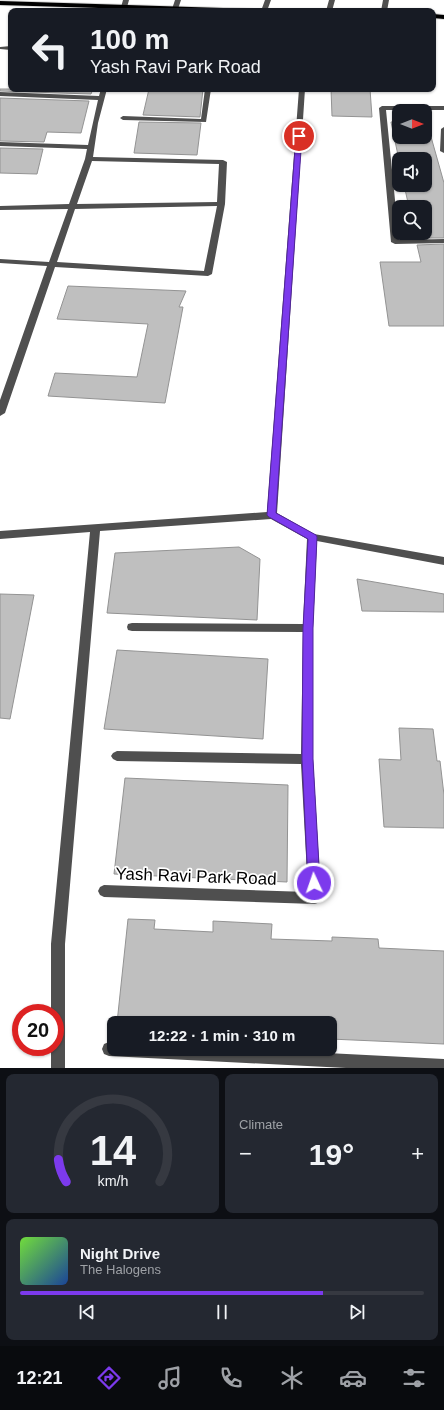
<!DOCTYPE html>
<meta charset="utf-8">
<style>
body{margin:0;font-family:Helvetica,sans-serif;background:#242831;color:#f1f3f6;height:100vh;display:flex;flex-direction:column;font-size:15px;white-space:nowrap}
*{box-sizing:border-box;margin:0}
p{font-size:13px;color:#9ea1a6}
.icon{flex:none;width:22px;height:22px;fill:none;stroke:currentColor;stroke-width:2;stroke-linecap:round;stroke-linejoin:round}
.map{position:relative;height:1068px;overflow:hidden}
.details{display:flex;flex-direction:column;gap:6px;padding:6px;background:#0d0f14;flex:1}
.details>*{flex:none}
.guide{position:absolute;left:8px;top:8px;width:428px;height:84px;border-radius:8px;box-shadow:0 1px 3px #0004;background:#171b24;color:#f1f3f6;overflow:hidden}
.needle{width:26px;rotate:90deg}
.buttons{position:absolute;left:392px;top:104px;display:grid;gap:8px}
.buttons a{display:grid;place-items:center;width:40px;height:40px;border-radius:8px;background:#171b24;box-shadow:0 1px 3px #0004;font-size:20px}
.speed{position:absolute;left:12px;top:1004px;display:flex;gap:8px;font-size:20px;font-weight:700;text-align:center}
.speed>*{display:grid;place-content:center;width:52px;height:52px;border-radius:50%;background:#171b24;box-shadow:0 1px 3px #0004;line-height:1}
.speed .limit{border:6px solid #d22;background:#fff;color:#111}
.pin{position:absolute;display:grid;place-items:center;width:34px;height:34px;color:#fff;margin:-17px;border:2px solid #fff;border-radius:50%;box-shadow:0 1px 4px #0007}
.me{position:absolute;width:44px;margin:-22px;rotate:357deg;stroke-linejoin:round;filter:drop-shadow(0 0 3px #0008)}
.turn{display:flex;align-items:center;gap:14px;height:84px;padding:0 16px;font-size:18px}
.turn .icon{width:52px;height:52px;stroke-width:2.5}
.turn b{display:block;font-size:28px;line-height:34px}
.big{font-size:30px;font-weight:800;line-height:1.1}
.details .widget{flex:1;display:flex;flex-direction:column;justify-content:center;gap:6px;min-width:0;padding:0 14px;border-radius:8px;background:#242831}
.details .dial{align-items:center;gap:0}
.dial svg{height:104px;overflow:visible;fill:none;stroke:#363941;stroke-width:7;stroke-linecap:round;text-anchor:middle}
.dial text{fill:#f1f3f6;stroke:none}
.song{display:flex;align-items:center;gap:12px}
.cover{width:48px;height:48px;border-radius:6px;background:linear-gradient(135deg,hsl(100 70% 55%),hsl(220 70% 35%))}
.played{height:4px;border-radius:2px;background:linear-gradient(90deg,#7c3aed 75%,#363941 75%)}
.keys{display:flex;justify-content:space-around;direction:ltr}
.heat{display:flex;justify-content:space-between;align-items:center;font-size:22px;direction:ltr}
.details .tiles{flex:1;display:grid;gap:6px;grid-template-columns:1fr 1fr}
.widget:last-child{grid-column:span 2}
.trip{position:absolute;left:107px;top:1016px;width:230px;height:40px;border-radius:8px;background:#171b24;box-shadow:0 1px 3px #0004;font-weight:800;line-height:40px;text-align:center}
.dock{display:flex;height:64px;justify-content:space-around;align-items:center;background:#090b0e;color:#9ea1a6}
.dock .icon{width:28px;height:28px}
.dock .current{color:#7c3aed}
.dock b{font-size:18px;color:#f1f3f6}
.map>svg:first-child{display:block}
.building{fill:#bfbfbf;stroke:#939393}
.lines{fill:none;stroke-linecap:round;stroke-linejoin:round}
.major-casing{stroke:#dbdbdb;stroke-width:2}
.minor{fill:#4f4f4f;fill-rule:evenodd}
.major{fill:#000;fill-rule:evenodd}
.route{fill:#7c3aed;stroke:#51269a}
.labels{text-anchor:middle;stroke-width:3.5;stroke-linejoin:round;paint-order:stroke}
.near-street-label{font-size:17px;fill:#000;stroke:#fff}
</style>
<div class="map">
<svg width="444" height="1068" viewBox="0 0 444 1068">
<rect width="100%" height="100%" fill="#fff"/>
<path class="building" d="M0 89H93L91 94 0 91Z
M149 89H203L200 117 143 115Z
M331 89H370L372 117 332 116Z
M0 98 89 101 81 133 47 132 44 142 0 141Z
M425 119H426L444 183V238H416L415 233H425V207H409L404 185H425V159H399V160L391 122 399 121V137H425Z
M139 122 201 123 197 155 134 153Z
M0 148 43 149 37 174 0 173Z
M444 244V326H389L380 262H421L417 245Z
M68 286 186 291 179 307H183L165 403 48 396 55 373 137 377 148 324 57 319Z
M239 547 260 559 257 620 107 613 115 553Z
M357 579 444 594V612L362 611Z
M0 594 34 595 10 719 0 718Z
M117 650 268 659 263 739 104 729Z
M399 728 433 729 437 761H440L444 795V828L384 827 379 759 401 760Z
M125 778 288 785 287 882 114 874Z
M128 919 155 920 154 929 213 932V921L272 924 271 939 332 941V937L378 939 379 948 444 951V1044L330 1039V1023H117Z"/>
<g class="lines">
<defs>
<path id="major" d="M0 1 255 9 258 11H197L0 5Z
M433 14 444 15V19L433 18Z"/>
</defs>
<use href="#major" class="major-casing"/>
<path class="minor" d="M123 0H129L126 11H120Z
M175 0H181L178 9 175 11 172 9Z
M265 0H271L267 11H261Z
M329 0H335L332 11H326Z
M383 0H389L387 11H381Z
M11 46V50L0 49V47Z
M101 89H107L98 123 93 157 223 160 227 162 225 204 212 274 208 276 55 267 5 413 0 416V400L47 266 0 263V259L49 262 68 209 0 210V206L69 204 85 159 87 149 0 146V142L88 145 98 100 0 96V92L99 96ZM92 161 219 164 217 202 77 204ZM217 206 204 271 57 262 75 209Z
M205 89H211L206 122 123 120 120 118 123 116 201 119Z
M299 89H305L277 513 314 534 444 557V565L317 541 313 628V759L321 898 320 902 315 904 104 897 100 895 98 891 100 887 104 885 308 892 301 764 117 761 113 759 111 756 113 753 117 751 301 754 303 632 132 631 128 630 127 627 128 624 132 623 303 624 307 539 271 519 100 531 65 944V1068H51V1047H55V1013H51V944L90 532 0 539V531L267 512Z
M382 106H444V110H386L399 240 444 239V243L395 244 391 242 379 108Z
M444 127V153L440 151 441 129Z
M109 1042H114V1049H247L444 1059V1068H346L109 1056 104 1054 102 1049 104 1044Z"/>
<use href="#major" class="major"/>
</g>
<path class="route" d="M299 134 302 136 276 513 316 535 317 537 313 628V759L320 883 318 887 314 888 310 887 308 883 302 759 303 628 308 539 269 517 267 515 296 136Z"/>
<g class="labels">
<g class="near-street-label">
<text transform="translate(196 876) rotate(2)" y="6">Yash Ravi Park Road</text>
</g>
</g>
</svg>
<div class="buttons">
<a><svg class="needle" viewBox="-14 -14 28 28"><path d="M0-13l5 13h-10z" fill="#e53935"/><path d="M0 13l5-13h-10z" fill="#9ea1a6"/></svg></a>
<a><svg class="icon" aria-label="sound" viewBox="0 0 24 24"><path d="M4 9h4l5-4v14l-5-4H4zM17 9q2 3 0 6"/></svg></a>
<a><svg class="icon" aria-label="search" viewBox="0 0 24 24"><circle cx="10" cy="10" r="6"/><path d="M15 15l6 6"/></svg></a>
</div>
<div class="speed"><div class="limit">20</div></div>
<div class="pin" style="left:299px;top:136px;background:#d93025"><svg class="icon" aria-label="arrive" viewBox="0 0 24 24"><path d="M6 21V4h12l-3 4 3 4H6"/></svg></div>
<svg class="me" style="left:314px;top:883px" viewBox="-20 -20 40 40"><circle r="17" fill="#7c3aed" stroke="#fff" stroke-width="3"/><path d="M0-11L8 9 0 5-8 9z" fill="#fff"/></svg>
<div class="trip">12:22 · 1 min · 310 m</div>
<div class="guide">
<div class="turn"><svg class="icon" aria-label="left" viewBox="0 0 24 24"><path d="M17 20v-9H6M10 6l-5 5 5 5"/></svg><div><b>100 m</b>Yash Ravi Park Road</div></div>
</div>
</div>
<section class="details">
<div class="tiles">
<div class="widget dial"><svg viewBox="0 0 100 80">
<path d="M14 69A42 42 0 1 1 86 69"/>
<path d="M14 69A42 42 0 0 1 8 52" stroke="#7c3aed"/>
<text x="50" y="56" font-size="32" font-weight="700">14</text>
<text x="50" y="72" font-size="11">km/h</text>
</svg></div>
<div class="widget"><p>Climate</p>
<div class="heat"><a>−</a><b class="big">19°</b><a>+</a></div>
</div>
<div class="widget">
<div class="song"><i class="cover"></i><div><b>Night Drive</b><p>The Halogens</p></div></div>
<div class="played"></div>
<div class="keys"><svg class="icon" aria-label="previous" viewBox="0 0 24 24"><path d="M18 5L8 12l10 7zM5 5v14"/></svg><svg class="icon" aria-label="pause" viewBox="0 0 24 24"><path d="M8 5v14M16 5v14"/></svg><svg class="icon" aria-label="next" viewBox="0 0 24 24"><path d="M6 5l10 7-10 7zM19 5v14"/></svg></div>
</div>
</div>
</section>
<nav class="dock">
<b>12:21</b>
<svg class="icon current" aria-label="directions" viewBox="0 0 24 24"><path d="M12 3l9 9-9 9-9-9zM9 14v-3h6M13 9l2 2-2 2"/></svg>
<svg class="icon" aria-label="music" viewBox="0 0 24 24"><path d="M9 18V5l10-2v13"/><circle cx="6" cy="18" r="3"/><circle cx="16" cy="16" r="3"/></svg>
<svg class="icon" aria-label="phone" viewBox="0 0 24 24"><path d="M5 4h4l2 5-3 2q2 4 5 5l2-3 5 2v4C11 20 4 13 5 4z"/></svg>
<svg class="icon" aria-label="climate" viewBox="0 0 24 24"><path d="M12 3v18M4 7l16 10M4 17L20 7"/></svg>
<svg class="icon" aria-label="car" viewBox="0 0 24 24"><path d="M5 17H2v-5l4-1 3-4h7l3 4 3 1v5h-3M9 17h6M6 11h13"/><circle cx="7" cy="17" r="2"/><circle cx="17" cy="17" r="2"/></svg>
<svg class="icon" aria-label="filters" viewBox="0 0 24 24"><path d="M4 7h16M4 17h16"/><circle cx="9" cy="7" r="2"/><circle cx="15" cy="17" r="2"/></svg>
</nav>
